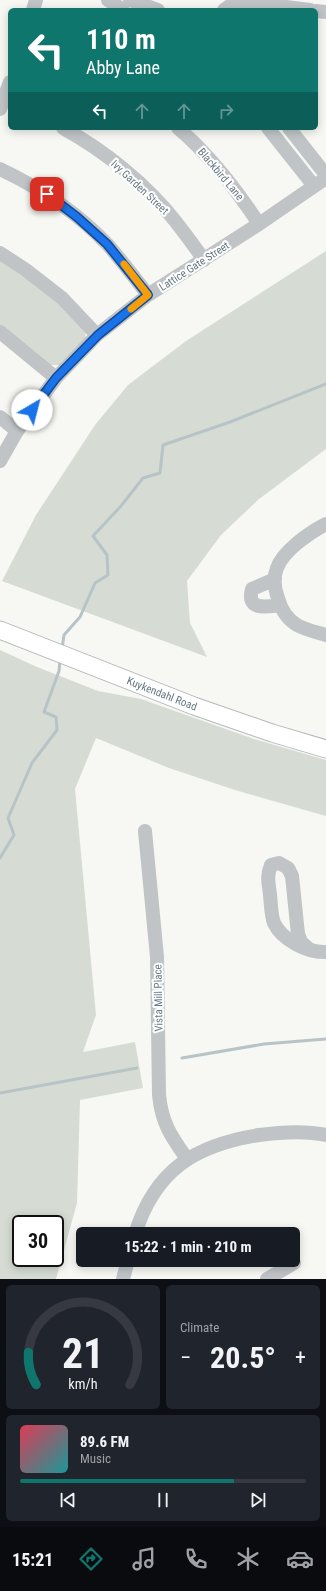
<!DOCTYPE html>
<meta charset="utf-8">
<style>
body{margin:0;font-family:"Roboto Condensed",sans-serif;background:#20242c;color:#f1f3f6;height:100vh;display:flex;flex-direction:column;font-size:15px;white-space:nowrap}
*{box-sizing:border-box;margin:0}
p{font-size:13px;color:#9ea1a6}
.icon{flex:none;width:22px;height:22px;fill:none;stroke:currentColor;stroke-width:2;stroke-linecap:round;stroke-linejoin:round}
.map{position:relative;height:1279px;overflow:hidden}
.details{display:flex;flex-direction:column;gap:6px;padding:6px;background:#0d0f14;flex:1}
.details>*{flex:none}
.top-card{position:absolute;left:8px;top:8px;width:310px;height:122px;border-radius:6px;box-shadow:0 2px 10px #0003;background:#0f766e;color:#fff;overflow:hidden}
.speed{position:absolute;left:12px;top:1215px;display:flex;gap:8px;font-size:20px;font-weight:700;text-align:center}
.speed>*{display:grid;place-content:center;width:52px;height:52px;border-radius:50%;background:#171b24;box-shadow:0 2px 10px #0003;line-height:1}
.speed .limit{border:2px solid #111;border-radius:6px;background:#fff;color:#111}
.pin{position:absolute;display:grid;place-items:center;width:34px;height:34px;color:#fff;margin:-17px;border-radius:8px;box-shadow:0 2px 6px #0006}
.me{position:absolute;width:44px;margin:-22px;rotate:37deg;stroke-linejoin:round;filter:drop-shadow(0 0 3px #0008)}
.turn{display:flex;align-items:center;gap:14px;height:84px;padding:0 12px;font-size:18px}
.turn .icon{width:52px;height:52px;stroke-width:2.5}
.turn b{display:block;font-size:28px;line-height:34px}
.lanes{display:flex;align-items:center;height:38px;padding:0 12px;background:#0003;justify-content:center;gap:20px;direction:ltr}
.lanes .off{opacity:.35}
.big{font-size:30px;font-weight:700;line-height:1.1}
.details .card{flex:1;display:flex;flex-direction:column;justify-content:center;gap:6px;min-width:0;padding:0 14px;border-radius:6px;background:#20242c}
.details .dial{align-items:center;gap:0}
.dial svg{height:104px;overflow:visible;fill:none;stroke:#363941;stroke-width:7;stroke-linecap:round;text-anchor:middle}
.dial text{fill:#f1f3f6;stroke:none}
.song{display:flex;align-items:center;gap:12px}
.cover{width:48px;height:48px;border-radius:6px;background:linear-gradient(135deg,hsl(350 70% 55%),hsl(180 70% 35%))}
.played{height:4px;border-radius:2px;background:linear-gradient(90deg,#0f766e 75%,#363941 75%)}
.keys{display:flex;justify-content:space-around;direction:ltr}
.heat{display:flex;justify-content:space-between;align-items:center;font-size:22px;direction:ltr}
.details .tiles{flex:1;display:grid;gap:6px;grid-template-columns:1fr 1fr}
.card:last-child{grid-column:span 2}
.trip{position:absolute;left:76px;top:1227px;width:224px;height:40px;border-radius:6px;background:#171b24;box-shadow:0 2px 10px #0003;font-weight:700;line-height:40px;text-align:center}
.menu{display:flex;height:64px;justify-content:space-around;align-items:center;background:#090b0e;color:#9ea1a6}
.menu .icon{width:28px;height:28px}
.menu .current{color:#0f766e}
.menu b{font-size:18px;color:#f1f3f6}
.map>svg:first-child{display:block}
.green{fill:#d6dcd3;fill-rule:evenodd}
.lines{fill:none;stroke-linecap:round;stroke-linejoin:round}
.stream{stroke:#b7c3c7;stroke-width:3}
.major-casing{stroke:#b3b8bb;stroke-width:19}
.minor{stroke:#c0c4c7;stroke-width:14}
.major{stroke:#fff;stroke-width:17}
.route-casing{stroke:#114b97;stroke-width:10}
.route{stroke:#1a73e8;stroke-width:7}
.slow{stroke:#f59e0b;stroke-width:7}
.labels{text-anchor:middle;stroke-width:4;stroke-linejoin:round;paint-order:stroke}
.street-label{font-size:11px;fill:#667884;stroke:#fff}
</style>
<div class="map">
<svg width="326" height="1279" viewBox="0 0 326 1279">
<rect width="100%" height="100%" fill="#f7f7f3"/>
<path class="green" d="M326 251V449L259 499 221 535 187 581 190 623 207 657 2 581 36 515 95 425 128 385 186 341Z
M0 257 35 281 86 330 85 338 60 365H49L0 325Z
M0 650 37 667 98 691 141 699 254 739 326 760V816L235 790 169 768 96 738 75 789 96 1015 83 1052 135 1042 143 1088 80 1100 77 1203 56 1279H0ZM21 1224H55V1258H21Z"/>
<g class="lines">
<path class="stream" d="M62 649 64 635 80 617 95 583 108 575 107 555 93 536 121 506 143 478 160 473 163 445 230 422 326 384
M0 858 14 835 8 818 32 763 57 730 56 717 44 712 59 671 60 660
M182 1058 264 1044 326 1039
M0 1093 137 1068"/>
<defs>
<g id="major">
<path id="s1" d="M0 630 194 706 272 733 326 749"/>
</g>
</defs>
<use href="#major" class="major-casing"/>
<path class="minor" d="M108 0 123 10
M130 0 158 10
M33 10 36 0
M224 10 231 5 255 3 310 10
M316 11 326 12
M0 109 10 82
M63 128C105 151 146 184 176 222 186 235 195 247 204 260
M178 128C211 156 236 189 259 224
M268 128 314 186
M289 128 326 175
M0 169C40 188 78 213 108 245 122 261 135 278 148 295
M0 253 26 270 62 298 97 335
M0 332 56 378
M0 417 17 431
M0 461 17 431 56 378 97 335 148 295 259 224 326 178
M326 524C310 532 283 551 277 568 273 578 275 590 278 598 281 609 287 619 297 625 306 630 316 632 326 635
M275 579 252 589C246 611 266 607 280 605
M145 831 157 957 159 1095C162 1124 171 1136 187 1159
M309 949 301 942 298 934 292 876 288 868 279 863 271 865C266 877 269 884 270 895 271 904 271 915 274 923 282 940 308 953 326 952
M135 1234C155 1170 195 1145 259 1135 281 1132 304 1130 326 1135
M123 1279 128 1260
M267 1279 294 1263"/>
<use href="#major" class="major"/>
</g>
<g class="lines">
<defs>
<path id="route" d="M32 410 56 378 98 335 148 295 107 244 77 217 47 194"/>
</defs>
<use href="#route" class="route-casing"/>
<use href="#route" class="route"/>
<path class="slow" d="M124 264 148 295 131 309"/>
</g>
<g class="labels">
<g class="street-label">
<text transform="translate(221 174) rotate(50)" y="4">Blackbird Lane</text>
<text transform="translate(140 187) rotate(43)" y="4">Ivy Garden Street</text>
<text transform="translate(194 266) rotate(-33)" y="4">Lattice Gate Street</text>
<text dy="4" stroke="none"><textPath href="#s1" startOffset="174">Kuykendahl Road</textPath></text>
<text transform="translate(158 998) rotate(-91)" y="4">Vista Mill Place</text>
</g>
</g>
</svg>
<div class="speed"><div class="limit">30</div></div>
<div class="pin" style="left:47px;top:194px;background:#d93025"><svg class="icon" aria-label="arrive" viewBox="0 0 24 24"><path d="M6 21V4h12l-3 4 3 4H6"/></svg></div>
<svg class="me" style="left:32px;top:410px" viewBox="-20 -20 40 40"><circle r="19" fill="#fff"/><path d="M0-13L10 11 0 6-10 11z" fill="#1a73e8"/></svg>
<div class="trip">15:22 · 1 min · 210 m</div>
<div class="top-card">
<div class="turn"><svg class="icon" aria-label="left" viewBox="0 0 24 24"><path d="M17 20v-9H6M10 6l-5 5 5 5"/></svg><div><b>110 m</b>Abby Lane</div></div>
<div class="lanes"><svg class="icon" aria-label="left" viewBox="0 0 24 24"><path d="M17 20v-9H6M10 6l-5 5 5 5"/></svg><svg class="icon off" aria-label="ahead" viewBox="0 0 24 24"><path d="M12 20V5M6 11l6-6 6 6"/></svg><svg class="icon off" aria-label="ahead" viewBox="0 0 24 24"><path d="M12 20V5M6 11l6-6 6 6"/></svg><svg class="icon off" aria-label="right" viewBox="0 0 24 24"><path d="M7 20v-9h11M14 6l5 5-5 5"/></svg></div>
</div>
</div>
<section class="details">
<div class="tiles">
<div class="card dial"><svg viewBox="0 0 100 80">
<path d="M14 69A42 42 0 1 1 86 69"/>
<path d="M14 69A42 42 0 0 1 8 44" stroke="#0f766e"/>
<text x="50" y="56" font-size="32" font-weight="700">21</text>
<text x="50" y="72" font-size="11">km/h</text>
</svg></div>
<div class="card"><p>Climate</p>
<div class="heat"><a>−</a><b class="big">20.5°</b><a>+</a></div>
</div>
<div class="card">
<div class="song"><i class="cover"></i><div><b>89.6 FM</b><p>Music</p></div></div>
<div class="played"></div>
<div class="keys"><svg class="icon" aria-label="previous" viewBox="0 0 24 24"><path d="M18 5L8 12l10 7zM5 5v14"/></svg><svg class="icon" aria-label="pause" viewBox="0 0 24 24"><path d="M8 5v14M16 5v14"/></svg><svg class="icon" aria-label="next" viewBox="0 0 24 24"><path d="M6 5l10 7-10 7zM19 5v14"/></svg></div>
</div>
</div>
</section>
<nav class="menu">
<b>15:21</b>
<svg class="icon current" aria-label="directions" viewBox="0 0 24 24"><path d="M12 3l9 9-9 9-9-9zM9 14v-3h6M13 9l2 2-2 2"/></svg>
<svg class="icon" aria-label="music" viewBox="0 0 24 24"><path d="M9 18V5l10-2v13"/><circle cx="6" cy="18" r="3"/><circle cx="16" cy="16" r="3"/></svg>
<svg class="icon" aria-label="phone" viewBox="0 0 24 24"><path d="M5 4h4l2 5-3 2q2 4 5 5l2-3 5 2v4C11 20 4 13 5 4z"/></svg>
<svg class="icon" aria-label="climate" viewBox="0 0 24 24"><path d="M12 3v18M4 7l16 10M4 17L20 7"/></svg>
<svg class="icon" aria-label="car" viewBox="0 0 24 24"><path d="M5 17H2v-5l4-1 3-4h7l3 4 3 1v5h-3M9 17h6M6 11h13"/><circle cx="7" cy="17" r="2"/><circle cx="17" cy="17" r="2"/></svg>
</nav>
